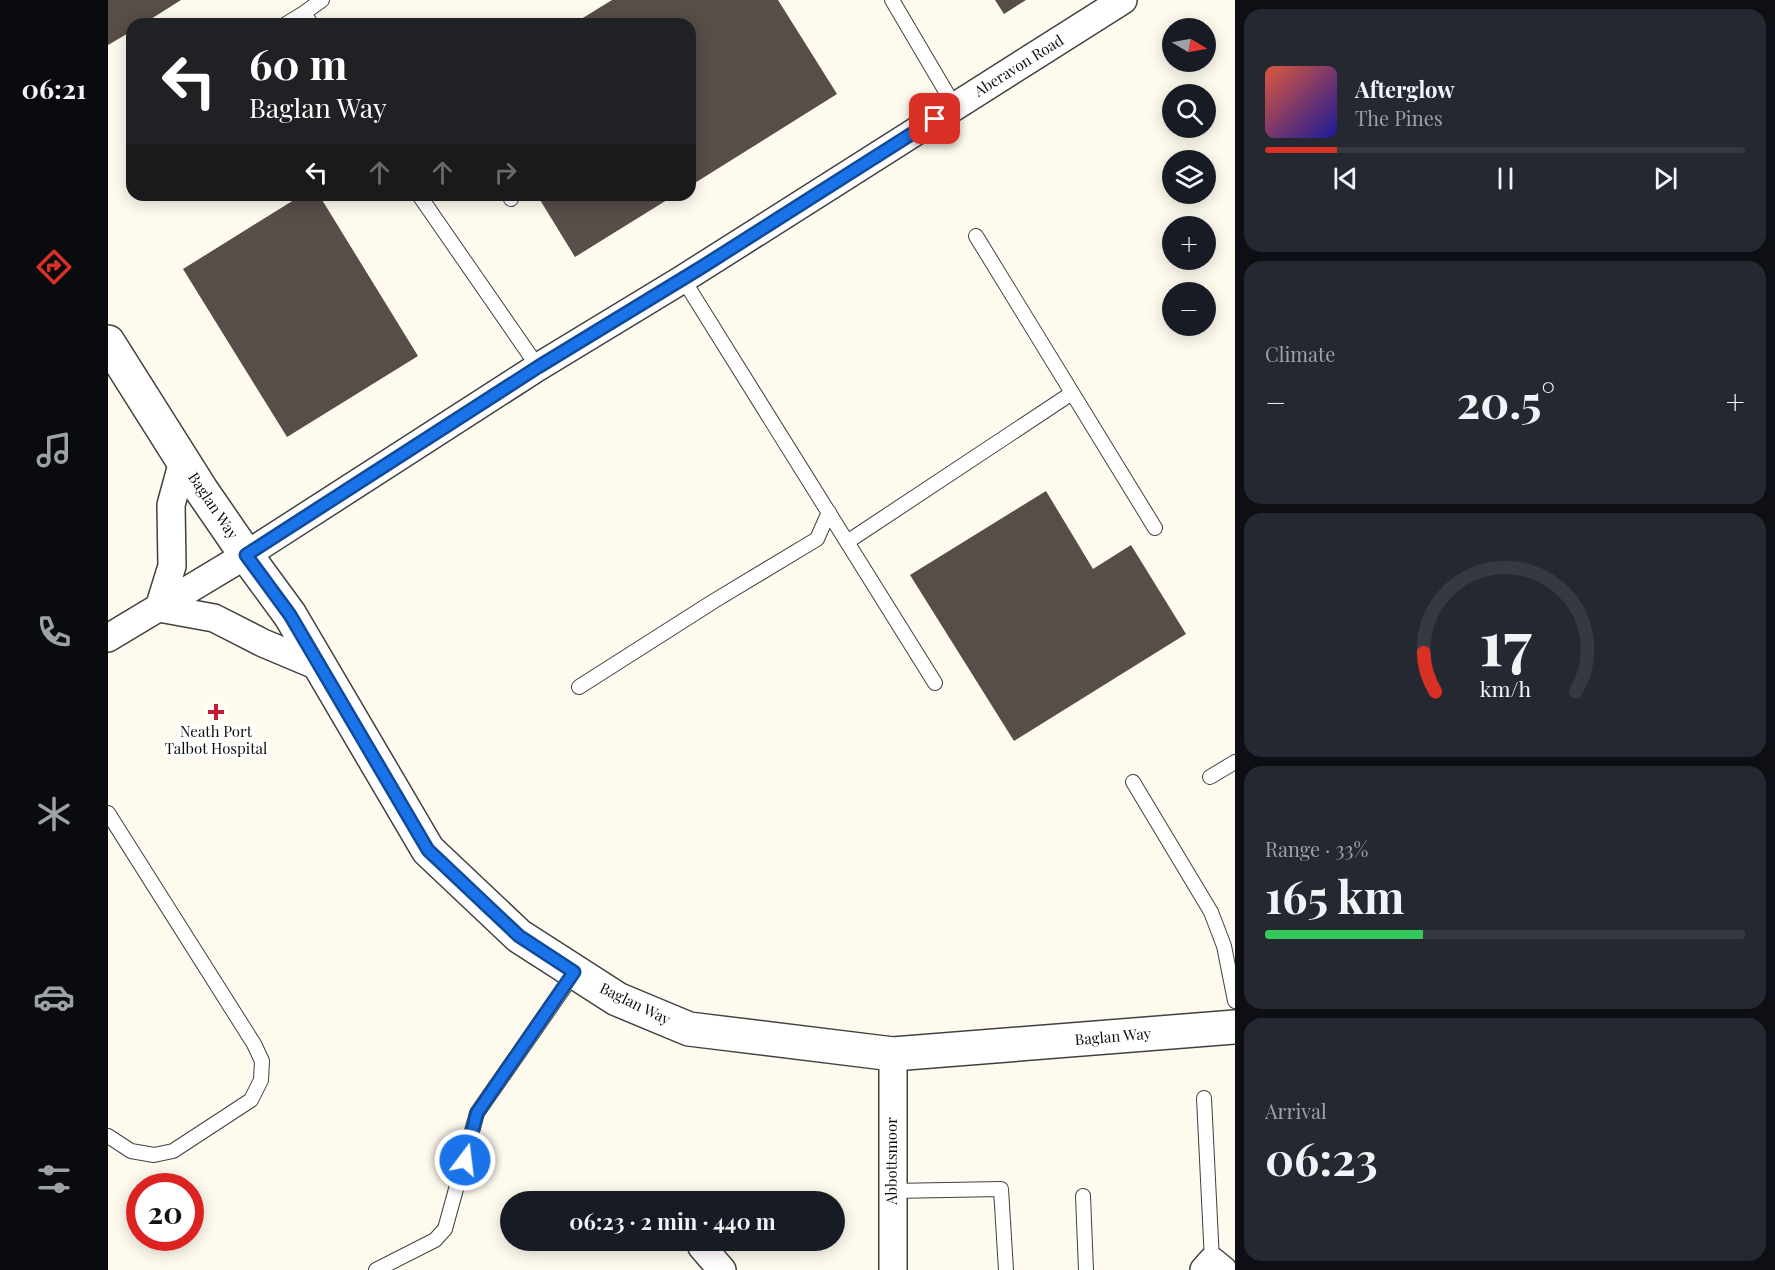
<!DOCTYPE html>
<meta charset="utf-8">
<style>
body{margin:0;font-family:"Playfair Display",serif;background:#242831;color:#f1f3f6;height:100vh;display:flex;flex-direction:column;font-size:22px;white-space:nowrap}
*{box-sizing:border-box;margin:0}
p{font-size:20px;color:#9ea1a6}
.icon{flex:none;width:33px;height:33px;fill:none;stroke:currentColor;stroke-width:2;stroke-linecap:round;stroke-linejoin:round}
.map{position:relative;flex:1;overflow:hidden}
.details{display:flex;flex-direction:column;gap:9px;padding:9px;background:#0d0f14;width:540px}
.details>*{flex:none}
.top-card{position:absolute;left:18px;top:18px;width:570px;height:183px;border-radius:18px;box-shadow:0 3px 15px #0003;background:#202124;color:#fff;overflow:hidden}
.needle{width:39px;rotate:100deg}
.tools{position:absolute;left:1054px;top:18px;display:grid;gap:12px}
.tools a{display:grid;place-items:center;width:54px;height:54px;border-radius:50%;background:#171b24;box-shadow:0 3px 15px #0003;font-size:30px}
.speed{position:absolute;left:18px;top:1173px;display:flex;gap:12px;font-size:30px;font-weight:700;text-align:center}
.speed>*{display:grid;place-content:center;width:78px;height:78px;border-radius:50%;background:#171b24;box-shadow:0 3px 15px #0003;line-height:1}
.speed .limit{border:9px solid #d22;background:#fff;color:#111}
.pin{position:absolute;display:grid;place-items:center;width:51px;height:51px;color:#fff;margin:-26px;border-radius:12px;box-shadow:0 3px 9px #0006}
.me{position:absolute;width:66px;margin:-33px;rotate:15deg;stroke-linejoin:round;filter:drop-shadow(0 0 4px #0008)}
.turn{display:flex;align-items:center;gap:21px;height:126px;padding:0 24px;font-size:27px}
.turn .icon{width:78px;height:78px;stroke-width:2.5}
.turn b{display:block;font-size:42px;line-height:51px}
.lanes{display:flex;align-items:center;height:57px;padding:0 24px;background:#0003;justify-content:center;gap:30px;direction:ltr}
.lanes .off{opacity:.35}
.big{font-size:45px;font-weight:700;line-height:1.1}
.details .tile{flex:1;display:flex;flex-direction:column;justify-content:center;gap:9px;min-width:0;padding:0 21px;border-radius:18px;background:#242831}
.details .dial{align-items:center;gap:0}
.dial svg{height:156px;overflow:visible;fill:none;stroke:#363941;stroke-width:7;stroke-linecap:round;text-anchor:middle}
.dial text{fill:#f1f3f6;stroke:none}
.song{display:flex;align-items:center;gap:18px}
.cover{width:72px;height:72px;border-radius:9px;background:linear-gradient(135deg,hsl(10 70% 55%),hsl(240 70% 35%))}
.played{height:6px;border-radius:3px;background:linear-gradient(90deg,#d93025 15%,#363941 15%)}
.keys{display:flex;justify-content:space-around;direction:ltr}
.heat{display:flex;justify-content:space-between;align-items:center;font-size:33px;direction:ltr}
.charge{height:9px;border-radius:4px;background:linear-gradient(90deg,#34c759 33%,#363941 0)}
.trip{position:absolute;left:392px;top:1191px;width:345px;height:60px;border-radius:30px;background:#171b24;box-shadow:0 3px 15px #0003;font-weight:700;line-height:60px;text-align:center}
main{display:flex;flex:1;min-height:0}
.tabs{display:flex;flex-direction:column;width:108px;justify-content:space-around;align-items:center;background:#090b0e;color:#9ea1a6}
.tabs .icon{width:42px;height:42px}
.tabs .selected{color:#d93025}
.tabs b{font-size:27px;color:#f1f3f6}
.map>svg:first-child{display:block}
.building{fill:#574d49}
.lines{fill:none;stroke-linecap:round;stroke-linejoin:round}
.service-casing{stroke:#414141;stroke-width:16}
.minor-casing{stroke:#414141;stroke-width:30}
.tertiary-casing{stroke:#414141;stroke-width:36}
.service{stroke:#fff;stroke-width:14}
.minor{stroke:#fff;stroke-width:27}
.tertiary{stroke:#fff;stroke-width:33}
.route-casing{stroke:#114b97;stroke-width:15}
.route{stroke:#1a73e8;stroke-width:10}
.poi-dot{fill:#c71c36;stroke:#fff;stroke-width:2}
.labels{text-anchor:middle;stroke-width:6;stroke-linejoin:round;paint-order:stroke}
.street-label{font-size:15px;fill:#0e0e0e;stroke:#fff}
.poi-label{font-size:15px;fill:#0e0e0e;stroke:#fff}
</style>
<main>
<nav class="tabs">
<b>06:21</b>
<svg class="icon selected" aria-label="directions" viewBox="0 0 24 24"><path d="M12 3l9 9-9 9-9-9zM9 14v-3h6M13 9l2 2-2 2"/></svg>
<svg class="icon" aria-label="music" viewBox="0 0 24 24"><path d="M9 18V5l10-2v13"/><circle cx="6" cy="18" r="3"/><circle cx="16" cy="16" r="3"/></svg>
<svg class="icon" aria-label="phone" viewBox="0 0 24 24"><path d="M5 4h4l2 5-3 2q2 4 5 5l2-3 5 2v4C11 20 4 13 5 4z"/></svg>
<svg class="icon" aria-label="climate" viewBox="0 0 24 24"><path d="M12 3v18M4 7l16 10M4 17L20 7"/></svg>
<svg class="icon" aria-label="car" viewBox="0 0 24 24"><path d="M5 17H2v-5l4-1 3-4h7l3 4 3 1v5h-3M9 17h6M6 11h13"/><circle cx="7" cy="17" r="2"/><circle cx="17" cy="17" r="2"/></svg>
<svg class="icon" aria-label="filters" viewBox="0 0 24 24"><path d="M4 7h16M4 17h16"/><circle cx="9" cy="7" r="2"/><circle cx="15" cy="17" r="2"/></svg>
</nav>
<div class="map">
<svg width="1127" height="1270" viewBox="0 0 1127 1270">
<rect width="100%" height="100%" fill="#fffaee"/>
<path class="building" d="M0 0H73L35 24H24V31L0 45Z
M504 0H670L729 94 582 186V24H465Z
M887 0H918L896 14Z
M194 195H211L310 356 179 437 75 269Z
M429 195H567L467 257Z
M938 491 985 569 1023 545 1078 634 906 741 802 575Z"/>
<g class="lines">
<defs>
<path id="service" d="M784 0 847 107
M178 24 196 13
M203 24 196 13 214 0
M311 195 430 367
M401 195 403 199
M868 236 1047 528
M575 279 827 683
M739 542 964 393
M471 687 606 601 709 539 721 512
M1102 777 1127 762
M1025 782 1103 912 1116 946 1127 1001
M0 813 146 1044 154 1061 153 1080 143 1100 65 1151 46 1155 23 1151 0 1136
M1096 1098 1104 1261
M784 1191 893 1189 898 1270
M975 1196 978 1270
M268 1270 327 1240 337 1229 369 1113 467 972"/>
<path id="minor" d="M75 461 63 505 64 566 51 608 106 618 155 643 212 667
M0 638 138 555 430 367 575 279 1015 0
M785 1054V1270
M594 1247 614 1270
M1096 1270 1104 1261 1115 1270"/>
<path id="tertiary" d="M0 342 94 491 138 555 182 615 320 850 411 936 509 999 581 1029 785 1054 1127 1027"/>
</defs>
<use href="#service" class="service-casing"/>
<use href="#minor" class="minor-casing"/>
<use href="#tertiary" class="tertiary-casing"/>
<use href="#service" class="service"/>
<use href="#minor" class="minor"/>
<use href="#tertiary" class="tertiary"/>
</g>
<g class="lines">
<defs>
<path id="route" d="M357 1160 369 1113 466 972 411 936 320 850 182 615 138 555 430 367 594 267 827 119"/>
</defs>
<use href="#route" class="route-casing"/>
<use href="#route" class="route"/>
</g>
<path class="poi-dot" d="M105 703h6v6h6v6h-6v6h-6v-6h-6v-6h6z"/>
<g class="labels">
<g class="street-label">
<text transform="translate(911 66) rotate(-32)" y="5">Aberavon Road</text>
<text transform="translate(105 506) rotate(56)" y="5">Baglan Way</text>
<text transform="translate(527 1004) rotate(26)" y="5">Baglan Way</text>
<text transform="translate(1005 1037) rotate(-5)" y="5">Baglan Way</text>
<text transform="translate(784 1161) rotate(-90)" y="5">Abbottsmoor</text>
</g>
<g class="poi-label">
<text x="108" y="737">Neath Port<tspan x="108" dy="17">Talbot Hospital</tspan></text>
</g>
</g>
</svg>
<div class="tools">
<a><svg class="needle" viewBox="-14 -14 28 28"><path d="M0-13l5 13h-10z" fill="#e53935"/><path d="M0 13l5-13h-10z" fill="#9ea1a6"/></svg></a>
<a><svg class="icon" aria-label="search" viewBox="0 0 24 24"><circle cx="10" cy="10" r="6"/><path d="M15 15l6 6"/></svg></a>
<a><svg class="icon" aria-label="layers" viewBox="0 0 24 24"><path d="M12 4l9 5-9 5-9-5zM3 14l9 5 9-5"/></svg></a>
<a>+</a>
<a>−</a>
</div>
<div class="speed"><div class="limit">20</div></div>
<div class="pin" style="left:827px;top:119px;background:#d93025"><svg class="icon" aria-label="arrive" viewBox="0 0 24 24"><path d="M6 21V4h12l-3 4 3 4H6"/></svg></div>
<svg class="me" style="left:357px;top:1160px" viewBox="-20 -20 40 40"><circle r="17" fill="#1a73e8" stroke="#fff" stroke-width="3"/><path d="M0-11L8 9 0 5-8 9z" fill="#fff"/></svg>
<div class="trip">06:23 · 2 min · 440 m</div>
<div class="top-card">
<div class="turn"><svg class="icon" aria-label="left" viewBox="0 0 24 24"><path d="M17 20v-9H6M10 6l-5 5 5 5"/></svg><div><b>60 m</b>Baglan Way</div></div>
<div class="lanes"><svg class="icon" aria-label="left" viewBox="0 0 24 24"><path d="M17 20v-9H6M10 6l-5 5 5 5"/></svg><svg class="icon off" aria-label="ahead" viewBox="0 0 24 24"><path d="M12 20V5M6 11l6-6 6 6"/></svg><svg class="icon off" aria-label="ahead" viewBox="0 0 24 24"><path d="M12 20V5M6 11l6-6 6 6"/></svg><svg class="icon off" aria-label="right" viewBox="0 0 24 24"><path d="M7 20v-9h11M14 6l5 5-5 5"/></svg></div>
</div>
</div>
<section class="details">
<div class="tile">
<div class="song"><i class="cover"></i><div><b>Afterglow</b><p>The Pines</p></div></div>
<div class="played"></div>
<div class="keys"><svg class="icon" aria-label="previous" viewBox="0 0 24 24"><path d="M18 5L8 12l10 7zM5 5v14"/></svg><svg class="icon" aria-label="pause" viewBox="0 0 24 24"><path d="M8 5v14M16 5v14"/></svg><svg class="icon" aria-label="next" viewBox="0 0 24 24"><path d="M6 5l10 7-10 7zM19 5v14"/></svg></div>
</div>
<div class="tile"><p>Climate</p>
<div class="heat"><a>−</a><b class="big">20.5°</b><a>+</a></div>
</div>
<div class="tile dial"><svg viewBox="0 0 100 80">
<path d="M14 69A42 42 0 1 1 86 69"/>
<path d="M14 69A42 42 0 0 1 8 49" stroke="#d93025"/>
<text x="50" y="56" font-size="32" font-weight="700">17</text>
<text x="50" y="72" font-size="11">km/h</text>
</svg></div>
<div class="tile"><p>Range · 33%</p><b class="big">165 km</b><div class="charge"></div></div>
<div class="tile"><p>Arrival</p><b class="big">06:23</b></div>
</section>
</main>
